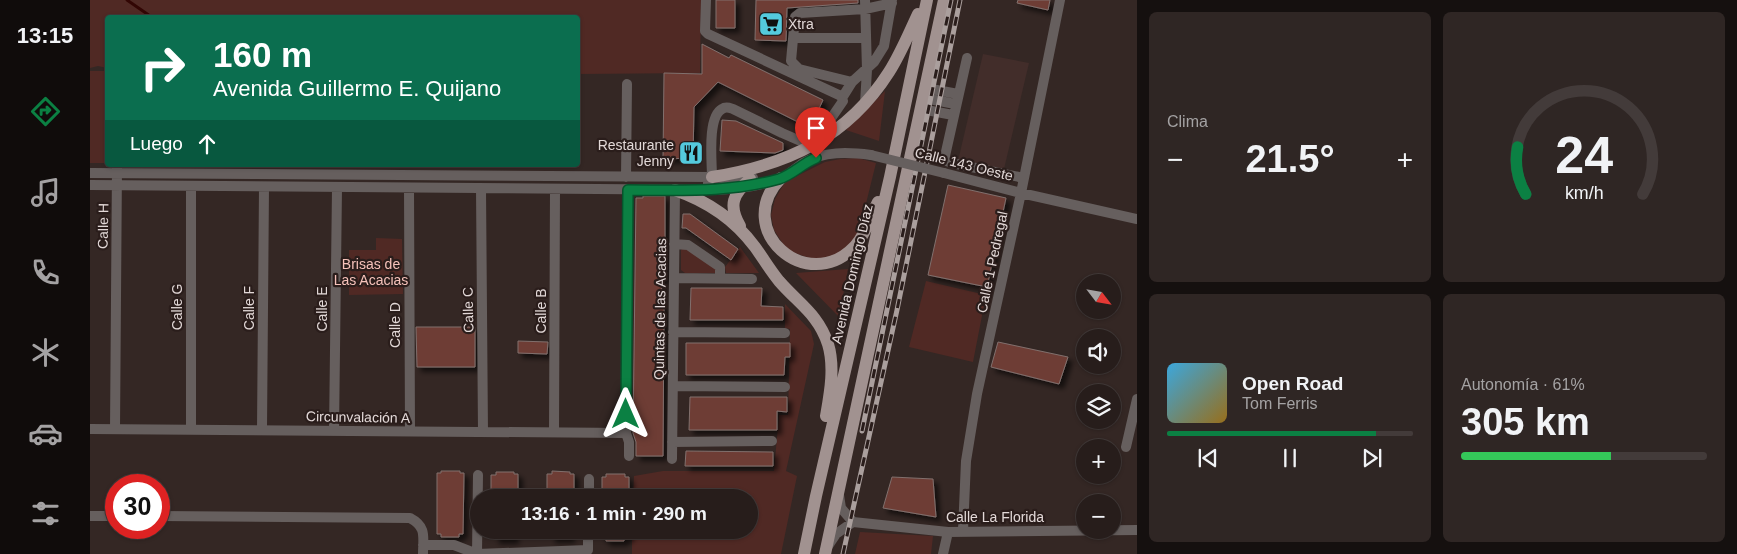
<!DOCTYPE html>
<html lang="es">
<meta charset="utf-8">
<style>
body{margin:0;font-family:Helvetica,sans-serif;background:#2f2624;color:#f1f3f6;height:100vh;display:flex;flex-direction:column;font-size:19px;white-space:nowrap}
*{box-sizing:border-box;margin:0}
p{font-size:16px;color:#a4a2a3}
.icon{flex:none;width:28px;height:28px;fill:none;stroke:currentColor;stroke-width:2;stroke-linecap:round;stroke-linejoin:round}
.map{position:relative;flex:1;overflow:hidden}
.details{display:flex;flex-direction:column;gap:12px;padding:12px;background:#15100f;width:600px}
.details>*{flex:none}
.hud{position:absolute;left:15px;top:15px;width:475px;height:152px;border-radius:5px;box-shadow:0 1px 4px #0004,0 0 0 1px #433b3a;background:#0b6e4f;color:#fff;overflow:hidden}
.needle{width:32px;rotate:121deg}
.controls{position:absolute;left:986px;top:274px;display:grid;gap:10px}
.controls a{display:grid;place-items:center;width:45px;height:45px;border-radius:50%;background:#271d1b;box-shadow:0 1px 4px #0004,0 0 0 1px #433b3a;font-size:25px}
.speed{position:absolute;left:15px;top:474px;display:flex;gap:10px;font-size:25px;font-weight:700;text-align:center}
.speed>*{display:grid;place-content:center;width:65px;height:65px;border-radius:50%;background:#271d1b;box-shadow:0 1px 4px #0004,0 0 0 1px #433b3a;line-height:1}
.speed .limit{border:8px solid #d22;background:#fff;color:#111}
.pin{position:absolute;display:grid;place-items:center;width:42px;height:42px;color:#fff;margin:-51px -21px;border-radius:50% 50% 50% 0;rotate:-45deg;box-shadow:0 0 5px #0007}
.pin .icon{rotate:45deg}
.me{position:absolute;width:55px;margin:-28px;rotate:0deg;stroke-linejoin:round;filter:drop-shadow(0 0 4px #0008)}
.turn{display:flex;align-items:center;gap:18px;height:105px;padding:0 25px;font-size:22px}
.turn .icon{width:65px;height:65px;stroke-width:2.5}
.turn b{display:block;font-size:35px;line-height:42px}
.then{display:flex;align-items:center;height:48px;padding:0 25px;background:#0003;gap:10px;font-size:19px}
.big{font-size:38px;font-weight:800;line-height:1.1}
.details .widget{flex:1;display:flex;flex-direction:column;justify-content:center;gap:8px;min-width:0;padding:0 18px;border-radius:8px;background:#2f2624}
.details .dial{align-items:center;gap:0}
.dial svg{height:130px;overflow:visible;fill:none;stroke:#433b3a;stroke-width:7;stroke-linecap:round;text-anchor:middle}
.dial text{fill:#f1f3f6;stroke:none}
.song{display:flex;align-items:center;gap:15px}
.cover{width:60px;height:60px;border-radius:8px;background:linear-gradient(135deg,hsl(200 70% 55%),hsl(40 70% 35%))}
.played{height:5px;border-radius:2px;background:linear-gradient(90deg,#0b8043 85%,#433b3a 85%)}
.keys{display:flex;justify-content:space-around;direction:ltr}
.heat{display:flex;justify-content:space-between;align-items:center;font-size:28px;direction:ltr}
.charge{height:8px;border-radius:4px;background:linear-gradient(90deg,#34c759 61%,#433b3a 0)}
.details .tiles{flex:1;display:grid;gap:12px;grid-template-columns:repeat(2,1fr)}
.trip{position:absolute;left:380px;top:489px;width:288px;height:50px;border-radius:25px;background:#271d1b;box-shadow:0 1px 4px #0004,0 0 0 1px #433b3a;font-weight:800;line-height:50px;text-align:center}
main{display:flex;flex:1;min-height:0}
.tab-bar{display:flex;flex-direction:column;width:90px;justify-content:space-around;align-items:center;background:#100c0b;color:#a4a2a3}
.tab-bar .icon{width:35px;height:35px}
.tab-bar .selected{color:#0b8043}
.tab-bar b{font-size:22px;color:#f1f3f6}
.map>svg:first-child{display:block}
.built{fill:#422d2a}
.green{fill:#502924}
.lines{fill:none;stroke-linecap:round;stroke-linejoin:round}
.stream{stroke:#320604;stroke-width:3}
.building{fill:#6e3d36;stroke:#81706d;filter:url(#shadow)}
.minor{stroke:#665f5e;stroke-width:10}
.major{stroke:#a19290;stroke-width:12}
.rail-casing{stroke:#aa9f9d;stroke-width:5}
.rail{stroke:#2a1d1b;stroke-width:3;stroke-dasharray:9;stroke-linecap:butt}
.minor-bridge{stroke:#665f5e;stroke-width:10}
.route-casing{stroke:#07532c;stroke-width:12}
.route{stroke:#0b8043;stroke-width:9}
.labels{text-anchor:middle;stroke-width:4.5;stroke-linejoin:round;paint-order:stroke}
.poi-label{font-size:14px;fill:#e2d8d7;stroke:#2a1d1b;text-anchor:start}
.street-label{font-size:14px;fill:#e2d8d7;stroke:#2a1d1b}
.park-label{font-size:14px;fill:#f6c2ba;stroke:#2a1d1b}
</style>
<main>
<nav class="tab-bar">
<b>13:15</b>
<svg class="icon selected" aria-label="directions" viewBox="0 0 24 24"><path d="M12 3l9 9-9 9-9-9zM9 14v-3h6M13 9l2 2-2 2"/></svg>
<svg class="icon" aria-label="music" viewBox="0 0 24 24"><path d="M9 18V5l10-2v13"/><circle cx="6" cy="18" r="3"/><circle cx="16" cy="16" r="3"/></svg>
<svg class="icon" aria-label="phone" viewBox="0 0 24 24"><path d="M5 4h4l2 5-3 2q2 4 5 5l2-3 5 2v4C11 20 4 13 5 4z"/></svg>
<svg class="icon" aria-label="climate" viewBox="0 0 24 24"><path d="M12 3v18M4 7l16 10M4 17L20 7"/></svg>
<svg class="icon" aria-label="car" viewBox="0 0 24 24"><path d="M5 17H2v-5l4-1 3-4h7l3 4 3 1v5h-3M9 17h6M6 11h13"/><circle cx="7" cy="17" r="2"/><circle cx="17" cy="17" r="2"/></svg>
<svg class="icon" aria-label="filters" viewBox="0 0 24 24"><path d="M4 7h16M4 17h16"/><circle cx="9" cy="7" r="2"/><circle cx="15" cy="17" r="2"/></svg>
</nav>
<div class="map">
<svg width="1047" height="554" viewBox="0 0 1047 554">
<defs>
<filter id="shadow"><feDropShadow dx="4.5" dy="4.5" stdDeviation="2.5" flood-color="#0009"/></filter>
</defs>
<rect width="100%" height="100%" fill="#342724"/>
<path class="built" d="M893 54 939 63 914 169 868 161Z"/>
<path class="green" d="M0 0H611L610 73 488 74V18H18L17 68 8 66 0 68Z
M0 71H17V163H0Z
M795 91 789 141 756 130Z
M768 158 786 163 767 240 759 250 727 261 697 250 684 230 681 215 685 199 695 182 735 162 750 159Z
M286 238 312 239 313 294 259 295V250H286Z
M650 247 669 273H636L635 267Z
M592 249H599L626 269V273H595L591 270V250Z
M758 269 749 317 706 273Z
M836 281 896 295 883 362 819 347Z
M695 304 721 331 724 344 696 471 707 476 691 554H542V530H659V498L543 497 544 476 573 471H684L689 415H698L700 329 695 328Z
M770 532 843 536 841 554H765Z"/>
<g class="lines">
<path class="stream" d="M37 0 63 18"/>
</g>
<path class="building" d="M626 0H645V28H626Z
M666 0H768V3L697 8 696 41 665 40Z
M928 0H960L958 10 927 3Z
M612 44 639 58 641 55 733 100 720 128 628 82 604 107 603 158 573 159 574 73 612 74Z
M632 120 646 121 693 143V150L685 153 630 151Z
M858 185 916 198 897 287 838 275Z
M553 196H575V279H572L571 306H574L573 456H546V442L543 433 546 198H553Z
M593 214H600L648 249 641 260 596 228H592Z
M601 288H672L671 306 693 307V320H600Z
M326 327H385V367H327Z
M428 341 458 342 457 354 428 353Z
M908 342 978 357 969 384 901 367Z
M596 343H700V357H695L694 375H596Z
M600 397H697V412L687 411V430H599Z
M596 451 683 452V466H595Z
M351 471H370V473H374L373 534H369V537H351V534H347V473H351Z
M462 471 480 472V474H484V498H457V474H462Z
M406 472H424V474H428V498H401V475H406Z
M516 474H535V477H539V498H512V477H516Z
M802 477 843 479 846 517 793 508Z
M405 530H424V539H405Z
M461 530H480V538H461Z
M512 530H539V537L534 538V541H516V538H512Z"/>
<g class="lines">
<path class="minor" d="M616 0 615 31 618 34 751 96 753 101 722 146 692 133 643 109C640 108 636 106 632 109 617 117 622 162 622 177L618 183
M775 0 777 70 775 103
M703 38H776
M877 58 855 156 857 161 862 163 934 178
M762 82 709 69 701 61 705 17 710 13 775 9 802 3
M836 88 868 94
M752 98 762 82 784 62 794 46 802 0
M834 98 865 104
M831 109 863 115
M0 173 622 177 642 179 663 178
M854 173 931 193 1047 219
M536 177 537 84
M0 185 626 190C646 189 672 186 691 178 699 175 706 168 713 163 734 151 758 152 781 155
M101 186V429
M319 188 320 431
M391 189 393 432
M538 190 536 433 539 442V456
M584 244 598 245 630 267V279
M584 278 662 279
M583 332 695 333
M583 386 695 387
M0 429 536 433
M25 429 27 165
M172 429 174 187
M244 431 247 188
M464 432 465 189
M582 442 682 441
M1036 447 1047 399
M582 459 585 190
M749 495 751 508 763 522
M499 498V479
M0 516H26
M69 516 320 518C337 527 333 537 333 554
M873 531 876 461 887 394 931 193 970 0
M333 545H364L387 554 498 550V530
M738 546 746 534 763 522 858 532 1047 530
M387 554 388 475
M853 554 858 532"/>
<path class="major" d="M622 177C697 165 757 138 799 72 811 53 819 33 828 14
M691 178C641 229 717 297 765 246 776 234 781 216 788 202
M585 190C617 201 645 220 665 247 673 258 680 270 689 281 709 304 728 314 738 344 745 367 740 393 736 416
M650 226C638 205 643 194 660 179
M714 554 726 496 800 177 837 0
M735 554 854 0"/>
<defs>
<path id="rail" d="M772 431 861 0
M753 554 807 310 870 0"/>
</defs>
<use href="#rail" class="rail-casing"/>
<use href="#rail" class="rail"/>
<path class="minor-bridge" d="M781 155 854 173"/>
</g>
<g class="lines">
<defs>
<path id="route" d="M536 414 538 190C589 190 639 193 689 179 702 175 713 163 726 158"/>
</defs>
<use href="#route" class="route-casing"/>
<use href="#route" class="route"/>
</g>
<defs>
<symbol id="supermarket-square" viewBox="-11 -11 22 22"><rect x="-9" y="-9" width="18" height="18" rx="4" fill="#54cadd" stroke="#2a1d1b"/><path d="M-6-5.5h2.5l.6 2H6L4.5 2H-2.5L-4.4-4H-6ZM-1.5 3.2a1.3 1.3 0 1 0 .1 0ZM3 3.2a1.3 1.3 0 1 0 .1 0Z" fill="#111"/></symbol>
<symbol id="restaurant-square" viewBox="-11 -11 22 22"><rect x="-9" y="-9" width="18" height="18" rx="4" fill="#54cadd" stroke="#2a1d1b"/><path d="M-5-6h1v4h1v-4h1v4h1v-4h1v5L-1.5 .5V6h-2V.5L-5-1ZM5-6V6H3V1.5H1.5Q1.5-4 5-6Z" fill="#111"/></symbol>
</defs>
<g fill-rule="evenodd">
<use href="#supermarket-square" x="667" y="10" width="28" height="28"/>
<use href="#restaurant-square" x="587" y="139" width="28" height="28"/>
</g>
<g class="labels">
<g class="poi-label">
<text x="698" y="29">Xtra</text>
<text x="584" y="150" text-anchor="end">Restaurante<tspan x="584" dy="16">Jenny</tspan></text>
</g>
<g class="street-label">
<text transform="translate(874 164) rotate(14)" y="5">Calle 143 Oeste</text>
<text transform="translate(13 226) rotate(-89)" y="5">Calle H</text>
<text transform="translate(902 262) rotate(-78)" y="5">Calle 1 Pedregal</text>
<text transform="translate(762 274) rotate(-77)" y="5">Avenida Domingo Díaz</text>
<text transform="translate(87 307) rotate(-90)" y="5">Calle G</text>
<text transform="translate(159 308) rotate(-90)" y="5">Calle F</text>
<text transform="translate(232 309) rotate(-90)" y="5">Calle E</text>
<text transform="translate(570 309) rotate(-89)" y="5">Quintas de las Acacias</text>
<text transform="translate(378 310) rotate(-91)" y="5">Calle C</text>
<text transform="translate(451 311) rotate(-90)" y="5">Calle B</text>
<text transform="translate(305 325) rotate(-90)" y="5">Calle D</text>
<text transform="translate(268 417) rotate(1)" y="5">Circunvalación A</text>
<text x="905" y="522">Calle La Florida</text>
</g>
<g class="park-label">
<text x="281" y="269">Brisas de<tspan x="281" dy="16">Las Acacias</tspan></text>
</g>
</g>
</svg>
<div class="controls">
<a><svg class="needle" viewBox="-14 -14 28 28"><path d="M0-13l5 13h-10z" fill="#e53935"/><path d="M0 13l5-13h-10z" fill="#a4a2a3"/></svg></a>
<a><svg class="icon" aria-label="sound" viewBox="0 0 24 24"><path d="M4 9h4l5-4v14l-5-4H4zM17 9q2 3 0 6"/></svg></a>
<a><svg class="icon" aria-label="layers" viewBox="0 0 24 24"><path d="M12 4l9 5-9 5-9-5zM3 14l9 5 9-5"/></svg></a>
<a>+</a>
<a>−</a>
</div>
<div class="speed"><div class="limit">30</div></div>
<div class="pin" style="left:726px;top:158px;background:#d93025"><svg class="icon" aria-label="arrive" viewBox="0 0 24 24"><path d="M6 21V4h12l-3 4 3 4H6"/></svg></div>
<svg class="me" style="left:536px;top:414px" viewBox="-20 -20 40 40"><path d="M0-17L14 15 0 8-14 15z" fill="#0b8043" stroke="#fff" stroke-width="4"/></svg>
<div class="trip">13:16 · 1 min · 290 m</div>
<div class="hud">
<div class="turn"><svg class="icon" aria-label="right" viewBox="0 0 24 24"><path d="M7 20v-9h11M14 6l5 5-5 5"/></svg><div><b>160 m</b>Avenida Guillermo E. Quijano</div></div>
<div class="then">Luego<svg class="icon" aria-label="ahead" viewBox="0 0 24 24"><path d="M12 20V5M6 11l6-6 6 6"/></svg></div>
</div>
</div>
<section class="details">
<div class="tiles">
<div class="widget"><p>Clima</p>
<div class="heat"><a>−</a><b class="big">21.5°</b><a>+</a></div>
</div>
<div class="widget dial"><svg viewBox="0 0 100 80">
<path d="M14 69A42 42 0 1 1 86 69"/>
<path d="M14 69A42 42 0 0 1 9 40" stroke="#0b8043"/>
<text x="50" y="56" font-size="32" font-weight="700">24</text>
<text x="50" y="72" font-size="11">km/h</text>
</svg></div>
<div class="widget">
<div class="song"><i class="cover"></i><div><b>Open Road</b><p>Tom Ferris</p></div></div>
<div class="played"></div>
<div class="keys"><svg class="icon" aria-label="previous" viewBox="0 0 24 24"><path d="M18 5L8 12l10 7zM5 5v14"/></svg><svg class="icon" aria-label="pause" viewBox="0 0 24 24"><path d="M8 5v14M16 5v14"/></svg><svg class="icon" aria-label="next" viewBox="0 0 24 24"><path d="M6 5l10 7-10 7zM19 5v14"/></svg></div>
</div>
<div class="widget"><p>Autonomía · 61%</p><b class="big">305 km</b><div class="charge"></div></div>
</div>
</section>
</main>
